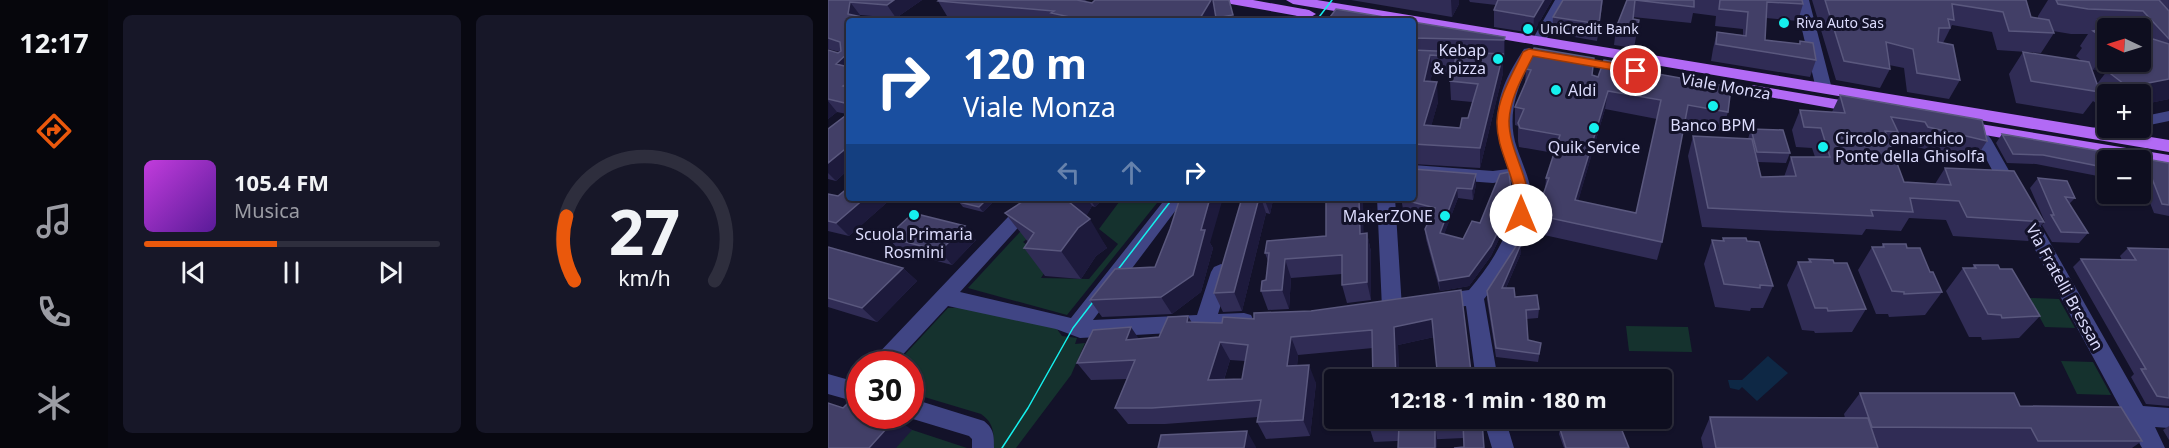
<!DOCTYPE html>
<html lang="it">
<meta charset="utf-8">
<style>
body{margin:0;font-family:"Noto Sans",sans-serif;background:#171728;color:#f1f3f6;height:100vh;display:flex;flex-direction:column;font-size:22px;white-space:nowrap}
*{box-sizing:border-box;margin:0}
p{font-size:20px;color:#9b9ca4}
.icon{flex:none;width:33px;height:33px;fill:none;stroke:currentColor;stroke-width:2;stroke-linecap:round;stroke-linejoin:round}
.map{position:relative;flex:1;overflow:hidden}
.drawer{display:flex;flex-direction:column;gap:15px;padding:15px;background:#080811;width:720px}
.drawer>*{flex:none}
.guide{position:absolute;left:18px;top:18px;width:570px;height:183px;border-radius:6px;box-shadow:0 2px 4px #0004,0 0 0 2px #2e2e3d;background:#1a4fa0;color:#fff;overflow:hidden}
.needle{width:39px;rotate:274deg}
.controls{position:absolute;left:1269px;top:18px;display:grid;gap:12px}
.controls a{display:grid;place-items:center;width:54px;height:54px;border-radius:6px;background:#0e0e1f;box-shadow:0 2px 4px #0004,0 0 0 2px #2e2e3d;font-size:30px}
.speed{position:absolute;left:18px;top:351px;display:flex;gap:12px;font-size:30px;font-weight:700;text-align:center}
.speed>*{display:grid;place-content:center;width:78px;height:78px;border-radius:50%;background:#0e0e1f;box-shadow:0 2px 4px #0004,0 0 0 2px #2e2e3d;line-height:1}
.speed .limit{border:9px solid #d22;background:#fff;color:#111}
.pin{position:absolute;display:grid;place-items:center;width:51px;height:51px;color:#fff;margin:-26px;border:3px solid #fff;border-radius:50%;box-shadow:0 2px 6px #0007}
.me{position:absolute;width:66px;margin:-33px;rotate:0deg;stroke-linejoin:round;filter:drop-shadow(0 0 4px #0008)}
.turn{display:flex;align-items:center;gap:21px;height:126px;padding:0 18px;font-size:27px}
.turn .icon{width:78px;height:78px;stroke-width:2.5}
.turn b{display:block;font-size:42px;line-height:51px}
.lanes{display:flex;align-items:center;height:57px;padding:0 18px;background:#0003;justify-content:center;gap:30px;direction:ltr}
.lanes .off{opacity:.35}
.drawer .card{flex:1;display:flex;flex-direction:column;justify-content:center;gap:9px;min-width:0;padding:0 21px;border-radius:9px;background:#171728}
.drawer .dial{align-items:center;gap:0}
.dial svg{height:156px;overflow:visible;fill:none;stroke:#2e2e3d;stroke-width:7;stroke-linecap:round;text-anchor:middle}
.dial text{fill:#f1f3f6;stroke:none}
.song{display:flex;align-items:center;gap:18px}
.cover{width:72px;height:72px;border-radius:9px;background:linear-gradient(135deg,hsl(290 70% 55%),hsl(270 70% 35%))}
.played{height:6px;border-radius:3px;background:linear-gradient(90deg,#ea580c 45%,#2e2e3d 45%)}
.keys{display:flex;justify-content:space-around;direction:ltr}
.drawer .tiles{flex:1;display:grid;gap:15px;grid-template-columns:repeat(2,1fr)}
.trip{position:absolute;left:496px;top:369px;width:348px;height:60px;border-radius:6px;background:#0e0e1f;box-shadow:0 2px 4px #0004,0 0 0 2px #2e2e3d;font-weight:700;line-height:60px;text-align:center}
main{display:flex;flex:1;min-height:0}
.tabs{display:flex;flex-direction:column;width:108px;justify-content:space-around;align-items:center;background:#06060c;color:#9b9ca4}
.tabs .icon{width:42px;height:42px}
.tabs .current{color:#ea580c}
.tabs b{font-size:27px;color:#f1f3f6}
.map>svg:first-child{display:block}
.green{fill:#15322e}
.water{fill:#0e2845}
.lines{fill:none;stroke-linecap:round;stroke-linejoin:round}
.minor{fill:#404584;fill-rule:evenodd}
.major{fill:#b26af5;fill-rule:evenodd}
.tram{stroke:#15f0ee;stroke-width:1.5}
.wall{fill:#302c55;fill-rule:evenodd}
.shaded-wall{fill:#1d1a3c}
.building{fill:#423f67;stroke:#5a587e;stroke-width:1.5;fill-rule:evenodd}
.route{fill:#ea580c;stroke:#983908;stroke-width:1.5}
.poi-dot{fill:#15f0ee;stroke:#131229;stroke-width:2}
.labels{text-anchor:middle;stroke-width:6;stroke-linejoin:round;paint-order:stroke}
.far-poi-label{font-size:14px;fill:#dcdcfd;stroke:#131229;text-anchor:start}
.poi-label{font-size:16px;fill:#dcdcfd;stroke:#131229}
.street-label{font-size:16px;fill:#dcdcfd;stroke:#131229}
</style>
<main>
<nav class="tabs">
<b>12:17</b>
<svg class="icon current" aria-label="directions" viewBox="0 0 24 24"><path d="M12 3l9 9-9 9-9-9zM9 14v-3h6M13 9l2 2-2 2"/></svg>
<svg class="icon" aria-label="music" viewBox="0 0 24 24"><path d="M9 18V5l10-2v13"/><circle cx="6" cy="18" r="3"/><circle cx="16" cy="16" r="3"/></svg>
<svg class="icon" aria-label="phone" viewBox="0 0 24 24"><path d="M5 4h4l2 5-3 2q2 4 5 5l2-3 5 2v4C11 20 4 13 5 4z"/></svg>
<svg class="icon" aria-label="climate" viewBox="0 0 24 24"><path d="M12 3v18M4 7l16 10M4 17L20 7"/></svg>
</nav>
<section class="drawer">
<div class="tiles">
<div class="card">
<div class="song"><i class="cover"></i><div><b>105.4 FM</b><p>Musica</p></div></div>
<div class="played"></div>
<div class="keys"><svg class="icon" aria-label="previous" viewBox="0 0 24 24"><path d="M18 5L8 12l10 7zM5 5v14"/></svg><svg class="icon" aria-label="pause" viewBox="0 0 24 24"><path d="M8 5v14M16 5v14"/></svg><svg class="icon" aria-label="next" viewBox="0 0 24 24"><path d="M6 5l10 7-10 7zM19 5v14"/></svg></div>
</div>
<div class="card dial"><svg viewBox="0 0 100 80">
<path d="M14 69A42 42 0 1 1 86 69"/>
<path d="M14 69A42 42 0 0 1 10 36" stroke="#ea580c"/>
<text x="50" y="56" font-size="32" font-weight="700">27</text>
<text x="50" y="72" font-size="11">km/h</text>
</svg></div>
</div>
</section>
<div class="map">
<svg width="1341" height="448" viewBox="0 0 1341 448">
<rect width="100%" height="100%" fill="#131229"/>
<path class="green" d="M294 198H333L239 315 140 288 202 221 214 228 195 242 210 253 226 257 213 278 261 279 290 244 271 229Z
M1201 298 1231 299 1247 328 1217 327Z
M158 306 226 325 234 336 249 338 247 344 257 343 243 375 188 448H164C167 434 166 423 153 414L83 393 82 364H68L120 308Z
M798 326 860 327 864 352 801 351Z
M1233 361 1265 362 1283 395 1249 394Z
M36 416H42L139 448H6Z"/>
<path class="water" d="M940 356 960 373 929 401 914 387 911 390 902 388 900 380H914Z"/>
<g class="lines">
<path class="minor" d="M727 0H741L715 45H705L703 42Z
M967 0H981L1004 89 1001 92H991L988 89Z
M477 9 484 13 478 21H464L472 10Z
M701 48 708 52C691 81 677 114 689 148 695 166 705 185 704 205 702 233 674 278 656 299L670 380H648L638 306 611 309 604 307 601 301 604 295 641 290C666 261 693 220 683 180L665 183 585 177V165L665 171 680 169C662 119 667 93 696 49Z
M1341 111V121L1312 127V117Z
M1144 123 1150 124 1163 139 1315 406 1341 408V428L1327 427 1337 448H1314L1149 142 1136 128 1138 124Z
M1280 124V128H1295L1293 132 1266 138 1260 137 1258 133 1260 129Z
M198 198H217L132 292 243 318 338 198H357L265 320 369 315 383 272 386 267 393 264 400 267 403 272 390 314 416 313 423 315 426 321 423 327 416 329 252 338 228 329 120 306 66 364H43L46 358Z
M549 198H567L574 308 571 314 564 316 557 314 554 308Z
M0 374 32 383V403L0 394Z
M82 398 156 421C166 429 166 435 166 448H144V439L141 436 75 416H82Z
M655 418H677L686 448H664Z"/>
<path class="major" d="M396 0H425L481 10 488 14 481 18 403 4Z
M458 0H489L1341 140V152L585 24V21H566L465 4Z
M924 85 1030 103 1038 108 1030 113 919 93 916 90 919 87Z
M1134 121 1341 155V167L1128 130 1126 126 1128 122Z"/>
<path class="tram" d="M488 21 504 0
M174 448 200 408 245 328 345 198"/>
</g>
<path class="wall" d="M0 0H94L68 18 32 15V17L21 21V169L8 181 0 179V129L19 114 9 112 0 119V50L10 53 12 52 0 49Z
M111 0H259L257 1 264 3 401 0 407 21H390L389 20 388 21H122L110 1Z
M523 0H631V4L624 17Z
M641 0H724L705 33 666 27V10L668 5 642 2Z
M775 0 769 41 724 33 725 17Z
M799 0H974L975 4 970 21 938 18 937 40 971 44 972 41 988 60 982 77 883 61 885 49 889 32 915 35V29L887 26 888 16 865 13 863 23 805 17V19L811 20 806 48 786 45 788 28Z
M984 0H1198L1203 17 1210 19V16L1220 0H1341V99L1312 105V94H1280V112L1265 101 1255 114 1188 103 1181 74 1195 52 1254 61 1248 56 1254 48 1252 46 1260 34H1243L1225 31 1226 33 1213 53 1169 50 1164 32 1124 25 1115 43 1132 80 1121 99 1079 92 1076 68 1061 65 1062 69 1052 88 1008 80ZM1280 28H1312V62H1280ZM1297 65 1296 68 1279 71 1269 84 1263 68 1265 70Z
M585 22 677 37V56L676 59H675V73L652 168 585 164ZM604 74 623 76 622 81 623 100 644 102 640 118 632 128 603 126 610 102 602 82Z
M804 65 803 69 903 87 900 112 894 131 856 124 834 242 829 260 707 233 708 215 717 191 718 178 726 153 691 147 690 141V126L687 125V107L697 83 698 69 770 77ZM777 109 829 119 808 213 750 201Z
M1012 95 1159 141 1146 161 1089 147 1086 141 1067 139 1063 147 1076 182 1107 184 1117 168 1216 222 1200 241 1125 236 1118 220 1081 218 1073 231 1038 229 1034 235 874 227 860 156 865 136 920 139 923 129 962 153 958 163 930 162 933 177H956L963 157H987L984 148 968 147 964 130 972 110 1004 112Z
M1174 134 1341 163V216L1326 213 1315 185H1312V160H1280V178L1208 164 1179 163 1168 143Z
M1210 178 1247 198 1241 204 1260 233 1251 243 1224 242 1214 225 1217 222 1202 188Z
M648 184 645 200 630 198 616 234 635 239 652 223 682 201 680 220 663 256 641 286 612 291 598 239 597 229 602 217 575 209 573 198Z
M0 194 21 198H64L21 236 0 231Z
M169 198 155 212 135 207 131 202Z
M197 198H276L267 207 264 206 258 216 279 248 268 256 253 279 217 276 196 248 200 242 177 213 194 202Z
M414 198H535V233H539L543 252V300L519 303 514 285V274L463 278 461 309 440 310 433 291 438 280 440 261 437 253 498 236V200H445L442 214 438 213 414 311 395 312 386 293Z
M59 237 148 240 124 265 72 251Z
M895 238 919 241 945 286 935 308H923L922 311 887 307 876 264 884 240 894 241Z
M382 243 385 248 373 292 344 314 274 317 262 300 327 267Z
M1055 244 1079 248 1102 272 1114 292 1097 315 1061 317 1060 314H1048L1030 270 1044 247H1053Z
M0 247 75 268 89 281 49 322 0 307Z
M1300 248 1341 249V406L1318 404 1303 377 1306 374 1245 267 1253 259 1294 260 1292 256Z
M693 253 678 288 687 297 711 309 710 318 698 319 700 340 712 351 710 362 668 357 659 300V291Z
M981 259 1006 263 1038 309 1024 332 987 333 986 331 974 330 959 285 970 262H980Z
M1146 265 1172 269 1212 316 1191 338 1154 340 1153 337H1141L1118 291 1135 268H1144Z
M426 313 606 337 570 345 571 380H545V348L470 355 469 366 488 383 482 436 438 439 429 422 430 417 337 424H300L287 408 299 379 263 380 249 363 331 337 360 316 364 323H394L426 319ZM402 360 417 361 414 379 396 380Z
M1032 393 1192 406 1314 441 1304 448H875L873 438 882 417 1017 418 1016 414Z
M649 418 636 447V438L546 442 541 426Z
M1341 426V440L1335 430Z
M732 429 801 448H736L731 434Z"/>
<path class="shaded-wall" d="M66 0H94L68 18 59 5Z
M383 0H401L407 21H390L389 20 388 21H371V20Z
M623 0H631V4L624 17Z
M716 0H724L705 33 706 17Z
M22 2 32 15 31 21 20 14Z
M677 37V56L676 59V40Z
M1280 50V62H1300L1297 65 1265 70Z
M21 52V74L8 64Z
M675 54V73L652 168V148Z
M602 55 604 74 598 101 596 81Z
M1341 79V99L1312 105V94H1294L1300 87Z
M21 82V94L15 86Z
M609 82 610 102 598 145 596 125Z
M780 91 777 109 745 219 747 200Z
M0 101 9 112 0 119Z
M21 146V169L8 181 0 173V163Z
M648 174V184L645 200 644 189Z
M629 188 630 198 613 243 612 233Z
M683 191 682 201 680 220 663 256 641 286 612 291 611 281Z
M37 198H64L21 236 8 223Z
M160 198H169L155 212 151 207Z
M235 198H259L264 206 253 226Z
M261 198H276L267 207Z
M382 198H395L382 243 385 248 373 292 344 314 333 297 373 230Z
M431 198H433L438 213 414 311 406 292Z
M436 198H444L445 200 442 214Z
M531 198H535L536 252 532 234Z
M262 219 279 248 268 256 253 279 233 251 250 228Z
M137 226 148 240 124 265 112 251Z
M539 233 543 252V300L539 282Z
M693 244V253L674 297V288Z
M457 259 463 278 461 309 454 290Z
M75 268 89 281 49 322 34 308Z
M360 316 370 334 359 322Z
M604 319 606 337 570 345 571 380H568L566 327Z
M303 327 315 345 298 340Z
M463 337 470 355 467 384 459 366Z
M392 342 402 360 390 398 380 380Z
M481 365 488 383 482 436 475 420Z
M68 418 84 430 68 448H41Z
M607 423 609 439V448H607Z
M419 431 428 447V448H416Z"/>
<path class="building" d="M0 0H66L59 5 22 2 20 14 52 21H21V52L8 64 21 67V82L15 86 21 88V104L0 99V50L10 53 13 51 12 42 0 38Z
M111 0H249L264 3 267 0H383L371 20 357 19 356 21 302 17 298 21H260L223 13 226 11 110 1Z
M385 0H401L405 15 388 18Z
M670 0H716L706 17 666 10Z
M735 0H774L771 24 725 17Z
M799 0H866V7L807 0 805 19 811 20 809 31 788 28Z
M892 0H974L975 4 939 2 937 40 972 44V41L985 43 988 60 888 44 889 32 918 36 920 12 891 9Z
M997 0H1198L1203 17 1221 20 1226 33 1181 31 1175 12 1124 4 1126 20 1120 19 1122 28H1111L1110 42 1125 45 1132 80 1089 73 1085 49 1058 42 1062 69 1016 61Z
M1228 0H1331L1341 11V39L1315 11 1260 9 1230 4Z
M508 9 580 21H499Z
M1270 21 1292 28H1280V41L1265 31 1276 29Z
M585 22 677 37 676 40 585 38Z
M1312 35 1341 44V79L1300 87 1279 71 1306 65 1315 67 1309 63 1310 62H1312V53L1317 40H1312Z
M706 48 766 58 764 75 770 77 776 60 804 65 802 69 903 87 900 112 860 105 834 242 708 215 721 178H718L732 135 692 128 690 123 696 109 687 107 703 70 698 69ZM780 91 833 100 808 213 747 200Z
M585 50 675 54 652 148 585 144ZM602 55 628 57 622 81 650 84 640 118H634L632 128 596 125 609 82 596 81Z
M1195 52 1261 62 1272 92 1203 81Z
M1012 95 1154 120 1159 141 1100 127 1097 122 1063 117 1070 132 1057 131 1076 182 1123 185 1117 168 1186 171 1216 222 1139 217 1131 201 1082 198 1085 212 1043 210 1045 216 880 208 865 136 924 139 933 177 968 176 963 157H1002L993 128 976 127 972 110 1017 113Z
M21 113V146L0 163V129Z
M923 129 955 130 962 153 929 152Z
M1174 134 1341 163V205L1334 204 1323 176 1312 174V160H1280V168L1215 155 1185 154Z
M585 169 648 174 644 189 629 188 612 233 635 239 644 221 652 223 672 174 681 172 683 191 680 210 663 246 641 276 611 281 597 229 607 208 573 199 585 198Z
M1210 178 1239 181 1247 198 1237 197 1260 233 1233 232 1223 215H1226Z
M21 187V198H37L8 223 0 221V194L10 196Z
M135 198H160L151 207 131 202Z
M197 198H236L262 219 250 228 233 251 196 248 206 233 177 213 194 202Z
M352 198H382L373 230H377L365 275 333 297 262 300 287 269 327 267 342 229Z
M414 198H431L406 292 386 293Z
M498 198H531L532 234 539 233V282L514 285V255L457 259 454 290 433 291 434 281 438 280 441 253H437L439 241 498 236Z
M85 213 137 226 112 251 59 237Z
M895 238H918L919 241 931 242 945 286 932 285V288L896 284 884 240 896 241Z
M690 243 693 244 674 288H686L687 297 709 295 711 309 698 310 700 340 713 343 711 354 668 348 659 291Z
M1055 244H1078L1079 248H1092L1102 272H1105L1114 292 1076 294V292L1064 291 1044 247H1056Z
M0 247 75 268 34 308 0 298Z
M1300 248 1341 249V398L1329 396 1313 369H1318L1253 259 1308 260Z
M981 259 1005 260 1006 263H1019L1038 309 1000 311 999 308H987L970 262H983Z
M1146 265H1170L1172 269H1184L1212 316 1174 318 1173 315 1160 314 1135 268H1148Z
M633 290 644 380H610L604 319 566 327 568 380H545L544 330 463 337 459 366 481 365 475 420 429 422 433 400 324 408H287L307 360 249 363 265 330 303 327 298 340 331 337 340 317 360 316 359 322 394 323 395 317 426 319V313L483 311ZM392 342 420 345 414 379 380 380Z
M1032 393H1186L1192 406 1293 407 1314 441H1210L1203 428 1044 427Z
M21 402 32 406V416H60L68 418 41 448H0V403L15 408Z
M882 417 1040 418 1050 448H888Z
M541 418H649V421H654L656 448H626L636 447 635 422 607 423V448H570L571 425 541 426Z
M774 418H789L801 448H738L732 429Z
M419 431 416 448H330L333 435Z"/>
<path class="route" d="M701 49 808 67 814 71 808 74 705 56C695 76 682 98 681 121 681 154 706 181 700 215L693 220 687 215C693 181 668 154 669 121 670 97 685 73 695 52Z"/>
<g class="poi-dot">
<circle cx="956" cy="23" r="6"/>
<circle cx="700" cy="29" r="6"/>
<circle cx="670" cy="59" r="6"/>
<circle cx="728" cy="90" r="6"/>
<circle cx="885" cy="106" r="6"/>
<circle cx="766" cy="128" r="6"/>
<circle cx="995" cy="147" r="6"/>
<circle cx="86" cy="215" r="6"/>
<circle cx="617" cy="216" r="6"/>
</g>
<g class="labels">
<g class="far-poi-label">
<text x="968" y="28">Riva Auto Sas</text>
<text x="712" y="34">UniCredit Bank</text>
</g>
<g class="poi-label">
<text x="658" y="56" text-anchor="end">Kebap<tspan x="658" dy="18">&amp; pizza</tspan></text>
<text x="740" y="96" text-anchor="start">Aldi</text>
<text x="885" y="131">Banco BPM</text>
<text x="1007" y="144" text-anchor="start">Circolo anarchico<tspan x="1007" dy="18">Ponte della Ghisolfa</tspan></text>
<text x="766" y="153">Quik Service</text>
<text x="605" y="222" text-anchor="end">MakerZONE</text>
<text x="86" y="240">Scuola Primaria<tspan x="86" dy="18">Rosmini</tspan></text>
</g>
<g class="street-label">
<text transform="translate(898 86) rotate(10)" y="6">Viale Monza</text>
<text transform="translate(1237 287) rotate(61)" y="6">Via Fratelli Bressan</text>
</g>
</g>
</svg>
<div class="controls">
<a><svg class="needle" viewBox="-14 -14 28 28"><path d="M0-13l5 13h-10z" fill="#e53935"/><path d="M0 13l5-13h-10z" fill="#9b9ca4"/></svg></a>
<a>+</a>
<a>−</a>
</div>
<div class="speed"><div class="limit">30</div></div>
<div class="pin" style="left:808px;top:71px;background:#d93025"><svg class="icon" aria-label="arrive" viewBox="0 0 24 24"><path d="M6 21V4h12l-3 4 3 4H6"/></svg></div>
<svg class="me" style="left:693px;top:215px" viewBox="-20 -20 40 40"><circle r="19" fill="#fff"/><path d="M0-13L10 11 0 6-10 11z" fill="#ea580c"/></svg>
<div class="trip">12:18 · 1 min · 180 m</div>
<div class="guide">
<div class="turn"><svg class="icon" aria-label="right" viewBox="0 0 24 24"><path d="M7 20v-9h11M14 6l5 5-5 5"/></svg><div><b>120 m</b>Viale Monza</div></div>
<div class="lanes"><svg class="icon off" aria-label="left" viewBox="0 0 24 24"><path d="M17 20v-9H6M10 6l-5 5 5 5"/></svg><svg class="icon off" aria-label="ahead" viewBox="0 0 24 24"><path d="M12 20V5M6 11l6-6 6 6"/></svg><svg class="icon" aria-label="right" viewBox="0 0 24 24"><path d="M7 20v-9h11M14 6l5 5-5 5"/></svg></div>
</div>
</div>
</main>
